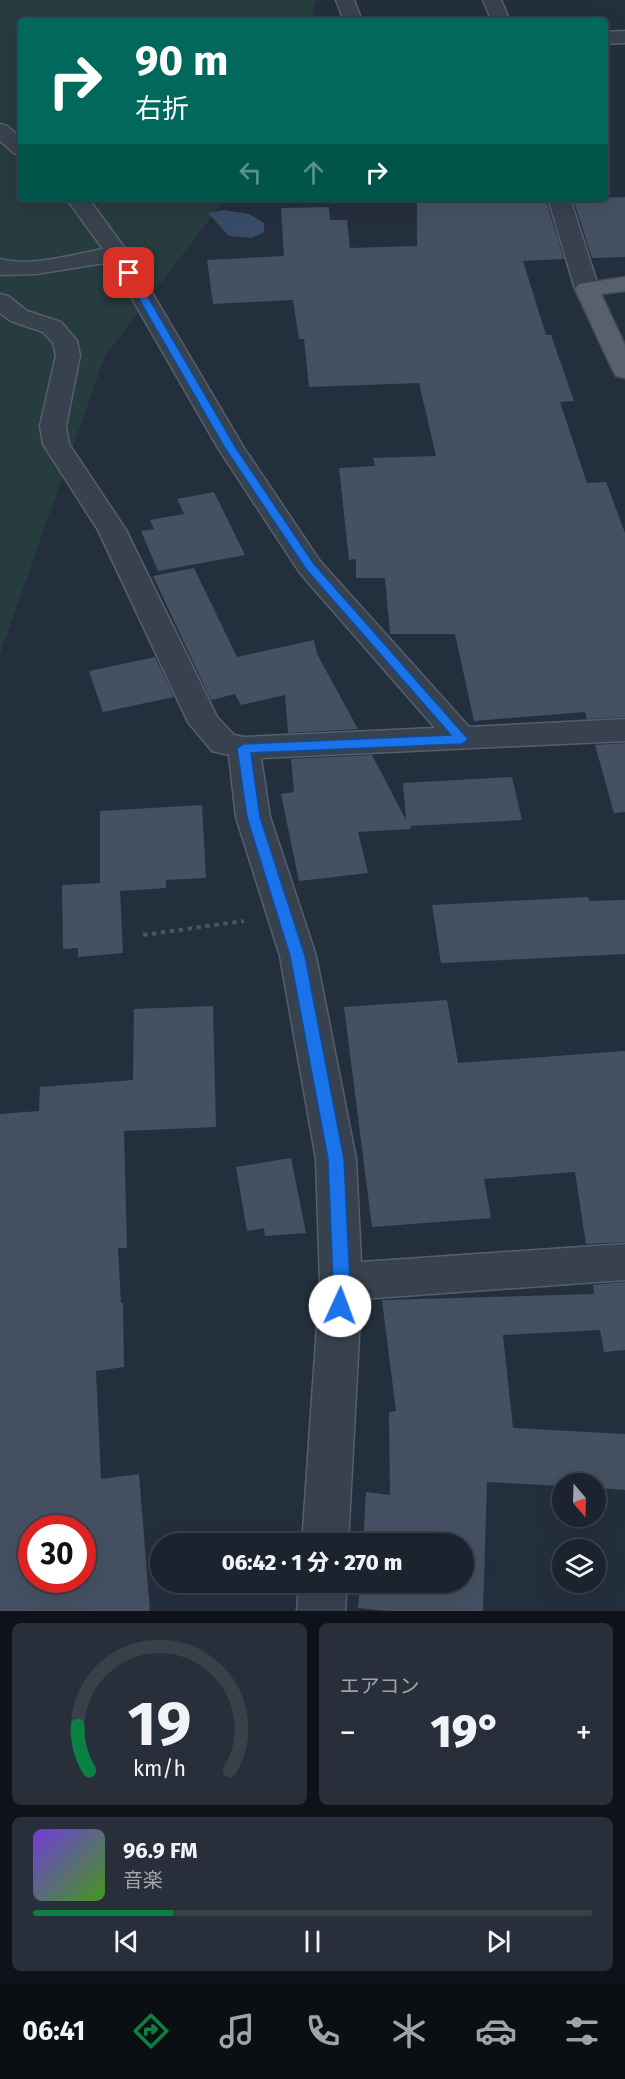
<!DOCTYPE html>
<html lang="ja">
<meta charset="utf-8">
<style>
body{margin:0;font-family:"Fira Sans","Noto Sans JP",sans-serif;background:#282f3a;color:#f1f3f6;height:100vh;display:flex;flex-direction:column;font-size:22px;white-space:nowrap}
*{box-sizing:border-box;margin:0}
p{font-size:20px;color:#a0a4aa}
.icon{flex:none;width:33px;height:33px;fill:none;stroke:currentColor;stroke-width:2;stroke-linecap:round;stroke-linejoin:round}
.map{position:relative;height:1611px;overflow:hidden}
.panel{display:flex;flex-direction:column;gap:12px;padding:12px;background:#0f1319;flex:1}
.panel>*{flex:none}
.hud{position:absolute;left:18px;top:18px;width:590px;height:183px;border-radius:6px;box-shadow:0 6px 24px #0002,0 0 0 2px #39404a;background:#00695c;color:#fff;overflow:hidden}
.needle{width:39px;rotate:161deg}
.buttons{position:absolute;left:552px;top:1473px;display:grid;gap:12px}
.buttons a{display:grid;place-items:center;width:54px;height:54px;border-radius:50%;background:#1b232e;box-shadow:0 6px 24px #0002,0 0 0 2px #39404a;font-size:30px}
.speed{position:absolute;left:18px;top:1515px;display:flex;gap:12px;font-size:30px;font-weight:700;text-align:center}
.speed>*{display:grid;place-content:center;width:78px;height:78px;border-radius:50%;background:#1b232e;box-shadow:0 6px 24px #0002,0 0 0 2px #39404a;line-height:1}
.speed .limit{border:9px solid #d22;background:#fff;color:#111}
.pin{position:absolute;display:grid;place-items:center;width:51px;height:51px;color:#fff;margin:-26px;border-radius:12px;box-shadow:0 3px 9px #0006}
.me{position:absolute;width:66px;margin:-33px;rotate:2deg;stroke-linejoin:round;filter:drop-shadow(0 0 4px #0008)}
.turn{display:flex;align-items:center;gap:21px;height:126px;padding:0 18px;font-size:27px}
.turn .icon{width:78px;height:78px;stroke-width:2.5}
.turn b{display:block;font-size:42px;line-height:51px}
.lanes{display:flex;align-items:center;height:57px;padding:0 18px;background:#0003;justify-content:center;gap:30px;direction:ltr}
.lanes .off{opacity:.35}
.big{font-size:45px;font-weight:800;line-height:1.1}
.panel .widget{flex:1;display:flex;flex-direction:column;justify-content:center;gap:9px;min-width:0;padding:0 21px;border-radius:9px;background:#282f3a}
.panel .dial{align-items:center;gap:0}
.dial svg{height:156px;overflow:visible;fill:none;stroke:#39404a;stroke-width:7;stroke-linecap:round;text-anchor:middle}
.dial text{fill:#f1f3f6;stroke:none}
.song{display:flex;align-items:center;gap:18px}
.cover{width:72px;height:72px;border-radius:9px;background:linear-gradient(135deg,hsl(260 70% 55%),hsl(100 70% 35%))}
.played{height:6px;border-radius:3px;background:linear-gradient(90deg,#0b8043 25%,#39404a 25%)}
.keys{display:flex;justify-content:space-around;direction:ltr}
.heat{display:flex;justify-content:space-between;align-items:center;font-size:33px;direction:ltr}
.panel .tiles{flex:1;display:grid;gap:12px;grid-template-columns:1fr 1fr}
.widget:last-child{grid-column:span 2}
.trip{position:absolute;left:150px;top:1533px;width:324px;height:60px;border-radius:30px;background:#1b232e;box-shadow:0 6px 24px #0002,0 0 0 2px #39404a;font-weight:800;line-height:60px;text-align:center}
.tab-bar{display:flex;height:96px;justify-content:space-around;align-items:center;background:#0b0e12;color:#a0a4aa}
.tab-bar .icon{width:42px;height:42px}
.tab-bar .selected{color:#0b8043}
.tab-bar b{font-size:27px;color:#f1f3f6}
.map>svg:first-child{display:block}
.green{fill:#263c3f}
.water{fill:#394c67}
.building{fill:#455162;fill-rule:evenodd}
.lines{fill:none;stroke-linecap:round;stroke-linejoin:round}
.minor-casing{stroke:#565f6c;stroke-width:3}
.major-casing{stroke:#414a57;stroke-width:3}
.path{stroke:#44595c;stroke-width:4;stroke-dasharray:4.5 4.5;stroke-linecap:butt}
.minor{fill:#38414e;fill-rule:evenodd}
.major{fill:#56606e;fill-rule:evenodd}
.route{fill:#1a73e8;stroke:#114b97;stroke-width:1.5}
</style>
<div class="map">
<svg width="625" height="1611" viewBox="0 0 625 1611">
<rect width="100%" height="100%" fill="#242f3e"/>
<path class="green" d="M0 0H316L311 21H21V198H226L105 356 0 654Z"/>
<path class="water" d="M224 210 249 214 264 223V232L252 238 229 236 208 213Z"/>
<path class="building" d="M625 197V257L592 258 573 199Z
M417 198H529V201L546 200 564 259 523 261 546 335H551L574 401 560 402 587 483 606 482 625 533V717L587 719 585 712 474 721 455 634H390L385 578H356V559L349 560 339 468 375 466 373 458 436 456 419 383 309 387 304 339H299L293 300 213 304 207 260 284 256 281 208 329 207 330 220H347L350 248 417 246Z
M214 492 245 555 158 571 141 531 154 529 150 520 184 514 177 499Z
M194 568 237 657 314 640 317 654 358 729 288 733 285 695 241 705 235 694 211 700 153 576Z
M155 657 174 697 103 712 89 671Z
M625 743V812L614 813 595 745Z
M372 755 406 820 403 783 512 777 522 820 410 826 411 829 358 832 368 873 299 881 281 794 294 792 291 759Z
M202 805 206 878 166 880V888L120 891 123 953 78 957V948L63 949 62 885 100 883V811Z
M588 897 589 901 625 900V954L441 963 432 905Z
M447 1000 458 1063 625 1051V1242L586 1244 575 1172 484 1179 491 1218 372 1227 344 1007Z
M213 1006 216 1127 124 1131 127 1248H118L121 1303H123L124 1367 96 1371 101 1479 139 1474 150 1611H0V1114L39 1111 40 1087 133 1080 134 1009ZM32 1528H82V1580H32Z
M291 1158 306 1233 265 1236 264 1228 247 1231 236 1167Z
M625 1282V1350L604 1352 600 1330 503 1335 513 1428 625 1434V1490L596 1488V1484H562V1486L487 1482 483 1611H388L358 1608 360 1582H464V1544H363L366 1492 390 1495 389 1412 396 1411 382 1300 594 1294 593 1285Z"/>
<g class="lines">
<defs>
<path id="minor" d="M336 0H354L362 21H344Z
M483 0H501L510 21H492Z
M625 31V43L604 44V32Z
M0 124 7 126 21 138V155L14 153 0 141Z
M66 198H88L129 254 244 448 320 561 469 727 625 719V741L261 758 270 817 316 956 356 1159 361 1262 625 1244V1280L361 1299 348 1544H302L320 1282 316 1159 280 956 236 817 229 755 212 751 188 722 98 530 43 444 40 426 56 355 53 343 43 332 11 321 0 313V294L8 296 27 311 61 322 77 341 80 355 66 426 69 444 126 530 217 717 234 735 244 737 435 728 300 573 218 448 111 262 36 274 0 275V259C32 267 71 255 103 249Z
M548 198H570L599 289 595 294 587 296 579 294 575 289Z
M299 1582H347L345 1611H297Z"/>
<path id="major" d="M625 277V291L601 294 625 345V378L616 376 613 371 575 289 579 284Z"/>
</defs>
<use href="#minor" class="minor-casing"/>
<use href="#major" class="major-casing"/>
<path class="path" d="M143 935 244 921"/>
<use href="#minor" class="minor"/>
<use href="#major" class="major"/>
</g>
<path class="route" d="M129 270 134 273 236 448 314 564 468 739 462 744 251 753 260 817 305 956 344 1159 350 1282 346 1312 340 1314 334 1312 331 1306 333 1282 328 1159 290 956 247 817 237 748 244 744 451 735 306 569 225 448 124 273Z"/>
</svg>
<div class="buttons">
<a><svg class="needle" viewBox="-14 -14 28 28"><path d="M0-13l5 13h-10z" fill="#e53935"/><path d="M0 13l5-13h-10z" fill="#a0a4aa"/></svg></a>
<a><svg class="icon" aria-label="layers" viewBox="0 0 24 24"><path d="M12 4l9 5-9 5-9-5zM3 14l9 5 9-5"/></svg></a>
</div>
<div class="speed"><div class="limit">30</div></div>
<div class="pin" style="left:129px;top:273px;background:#d93025"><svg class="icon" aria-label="arrive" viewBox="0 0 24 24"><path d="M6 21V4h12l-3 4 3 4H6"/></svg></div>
<svg class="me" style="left:340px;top:1306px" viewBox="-20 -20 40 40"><circle r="19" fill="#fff"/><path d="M0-13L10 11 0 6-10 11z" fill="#1a73e8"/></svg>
<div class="trip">06:42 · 1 分 · 270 m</div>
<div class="hud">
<div class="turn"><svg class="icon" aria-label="right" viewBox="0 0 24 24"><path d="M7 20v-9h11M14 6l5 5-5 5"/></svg><div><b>90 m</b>右折</div></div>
<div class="lanes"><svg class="icon off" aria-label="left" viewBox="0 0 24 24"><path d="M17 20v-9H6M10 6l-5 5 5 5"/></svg><svg class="icon off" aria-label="ahead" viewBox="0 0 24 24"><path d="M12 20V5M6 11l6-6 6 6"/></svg><svg class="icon" aria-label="right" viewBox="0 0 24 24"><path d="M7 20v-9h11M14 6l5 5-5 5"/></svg></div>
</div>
</div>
<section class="panel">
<div class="tiles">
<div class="widget dial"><svg viewBox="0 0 100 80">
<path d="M14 69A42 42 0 1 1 86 69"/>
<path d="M14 69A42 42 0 0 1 8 46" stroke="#0b8043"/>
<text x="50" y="56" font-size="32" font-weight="700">19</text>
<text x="50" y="72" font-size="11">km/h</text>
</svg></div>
<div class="widget"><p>エアコン</p>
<div class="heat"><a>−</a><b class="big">19°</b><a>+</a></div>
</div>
<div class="widget">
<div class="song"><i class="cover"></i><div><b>96.9 FM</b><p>音楽</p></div></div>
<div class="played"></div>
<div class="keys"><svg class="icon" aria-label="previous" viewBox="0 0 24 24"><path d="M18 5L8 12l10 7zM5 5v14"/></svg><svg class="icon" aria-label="pause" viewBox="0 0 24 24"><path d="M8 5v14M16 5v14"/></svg><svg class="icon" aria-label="next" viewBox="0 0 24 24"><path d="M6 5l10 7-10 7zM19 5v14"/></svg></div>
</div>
</div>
</section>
<nav class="tab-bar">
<b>06:41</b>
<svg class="icon selected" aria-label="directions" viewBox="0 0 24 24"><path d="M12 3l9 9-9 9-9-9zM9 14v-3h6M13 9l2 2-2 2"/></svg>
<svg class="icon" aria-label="music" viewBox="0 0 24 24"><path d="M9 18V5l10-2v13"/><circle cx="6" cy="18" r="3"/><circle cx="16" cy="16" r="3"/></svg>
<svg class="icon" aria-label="phone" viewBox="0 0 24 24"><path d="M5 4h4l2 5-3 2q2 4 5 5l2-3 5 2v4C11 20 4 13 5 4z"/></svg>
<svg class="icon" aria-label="climate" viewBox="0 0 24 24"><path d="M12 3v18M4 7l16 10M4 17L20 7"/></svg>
<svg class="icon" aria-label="car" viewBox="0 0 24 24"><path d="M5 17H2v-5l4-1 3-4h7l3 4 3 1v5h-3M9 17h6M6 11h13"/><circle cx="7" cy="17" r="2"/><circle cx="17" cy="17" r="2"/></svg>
<svg class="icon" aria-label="filters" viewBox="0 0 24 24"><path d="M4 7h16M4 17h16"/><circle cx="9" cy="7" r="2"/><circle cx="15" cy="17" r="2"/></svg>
</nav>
